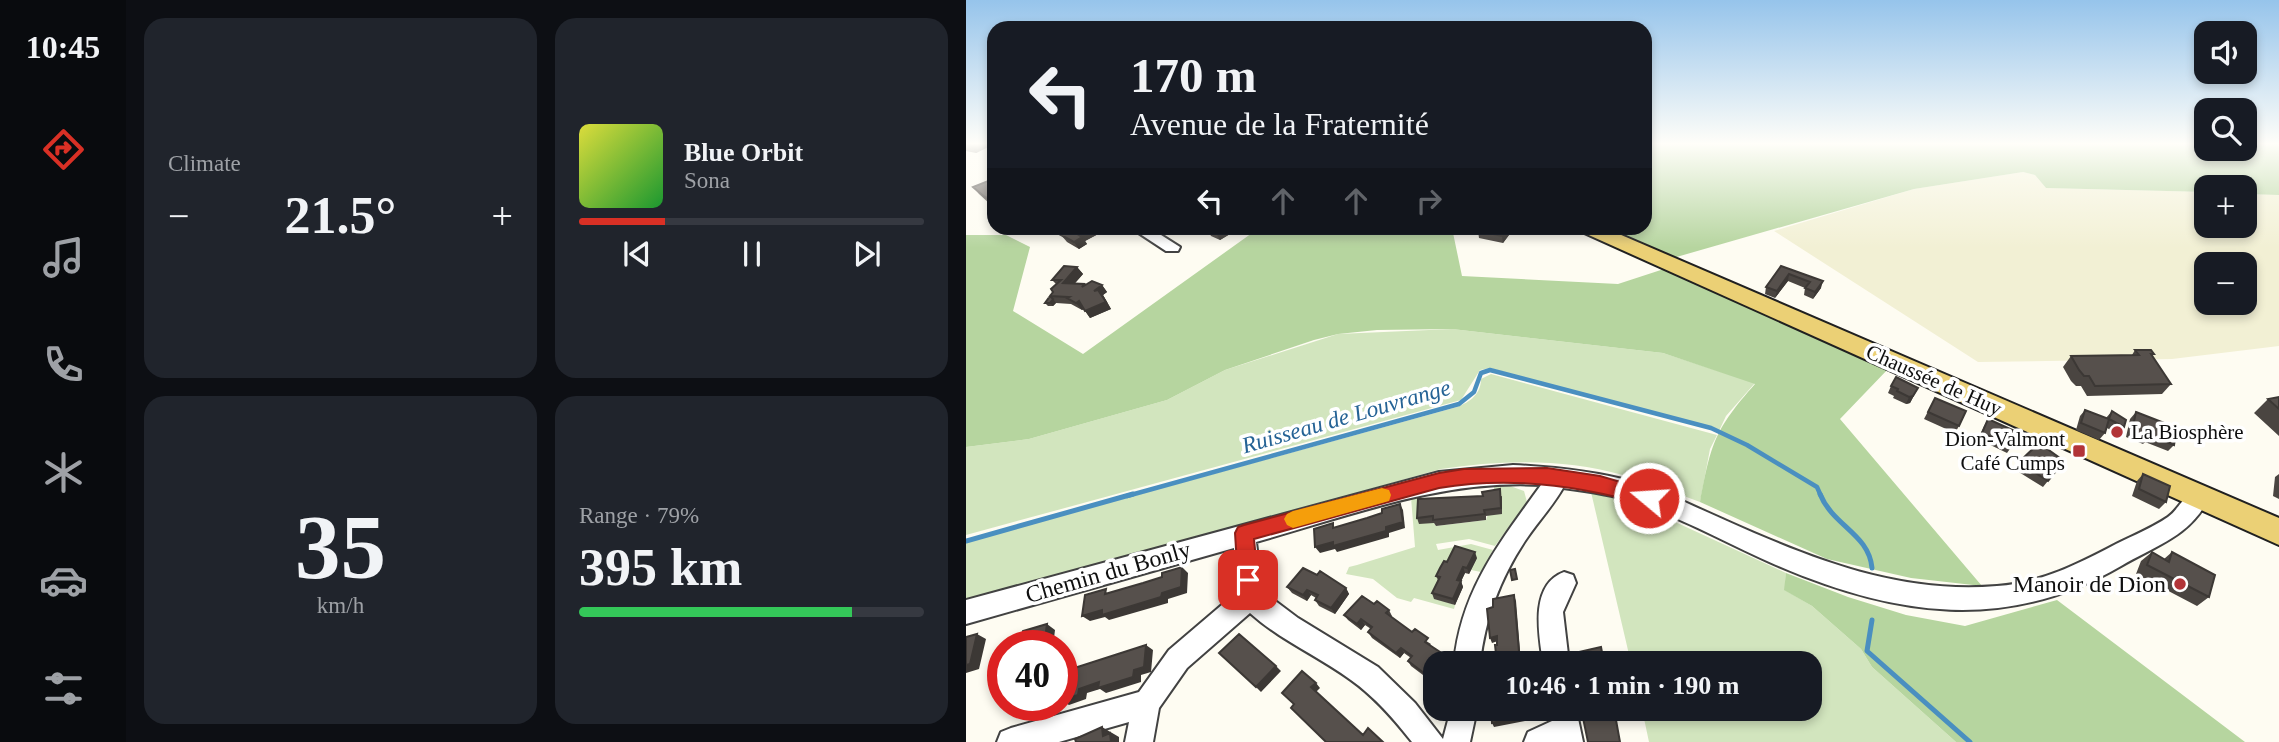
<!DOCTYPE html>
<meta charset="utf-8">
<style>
body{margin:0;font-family:"Times New Roman",serif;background:#20242c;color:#f1f3f6;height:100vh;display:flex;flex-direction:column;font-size:26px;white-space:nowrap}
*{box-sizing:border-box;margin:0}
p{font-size:23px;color:#9ea1a6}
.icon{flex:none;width:38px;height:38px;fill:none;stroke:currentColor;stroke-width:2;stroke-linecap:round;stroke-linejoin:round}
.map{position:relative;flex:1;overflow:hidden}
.panel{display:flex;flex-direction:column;gap:18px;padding:18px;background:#0d0f14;width:840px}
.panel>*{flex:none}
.top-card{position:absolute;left:21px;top:21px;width:665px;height:214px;border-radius:21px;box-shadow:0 4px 10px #0003;background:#171b24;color:#f1f3f6;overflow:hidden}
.controls{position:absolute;left:1228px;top:21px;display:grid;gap:14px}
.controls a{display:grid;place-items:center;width:63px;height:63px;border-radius:14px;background:#171b24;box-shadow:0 4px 10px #0003;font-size:35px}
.speed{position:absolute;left:21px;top:630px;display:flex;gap:14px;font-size:35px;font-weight:700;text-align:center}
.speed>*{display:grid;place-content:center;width:91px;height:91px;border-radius:50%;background:#171b24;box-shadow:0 4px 10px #0003;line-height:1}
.speed .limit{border:10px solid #d22;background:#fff;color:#111}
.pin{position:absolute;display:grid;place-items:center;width:60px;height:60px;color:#fff;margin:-30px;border-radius:14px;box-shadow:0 4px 10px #0006}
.me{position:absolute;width:77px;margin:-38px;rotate:288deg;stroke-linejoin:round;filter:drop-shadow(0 0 5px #0008)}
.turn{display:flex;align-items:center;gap:24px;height:147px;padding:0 28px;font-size:32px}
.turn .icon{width:91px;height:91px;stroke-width:2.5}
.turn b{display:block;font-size:49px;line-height:60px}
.lanes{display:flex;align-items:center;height:66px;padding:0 28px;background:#0003;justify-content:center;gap:35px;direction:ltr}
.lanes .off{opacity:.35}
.big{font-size:52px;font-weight:700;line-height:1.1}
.panel .tile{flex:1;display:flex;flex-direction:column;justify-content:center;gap:10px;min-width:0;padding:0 24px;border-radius:21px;background:#20242c}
.panel .dial{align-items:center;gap:0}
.dial b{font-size:91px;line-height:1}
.song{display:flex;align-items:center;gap:21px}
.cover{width:84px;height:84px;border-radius:10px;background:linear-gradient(135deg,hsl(60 70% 55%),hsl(130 70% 35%))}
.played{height:7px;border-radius:4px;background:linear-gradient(90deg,#d93025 25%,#363941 25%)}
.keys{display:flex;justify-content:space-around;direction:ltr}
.heat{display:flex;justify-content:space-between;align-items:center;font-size:38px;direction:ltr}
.charge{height:10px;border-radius:5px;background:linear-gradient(90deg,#34c759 79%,#363941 0)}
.panel .tiles{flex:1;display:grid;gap:18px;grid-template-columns:repeat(2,1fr)}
.trip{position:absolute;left:457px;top:651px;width:399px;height:70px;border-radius:21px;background:#171b24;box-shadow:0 4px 10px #0003;font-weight:700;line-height:70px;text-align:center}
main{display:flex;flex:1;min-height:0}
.dock{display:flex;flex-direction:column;width:126px;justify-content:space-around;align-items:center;background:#090b0e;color:#9ea1a6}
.dock .icon{width:49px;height:49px}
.dock .selected{color:#d93025}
.dock b{font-size:32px;color:#f1f3f6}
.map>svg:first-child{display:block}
.farmland{fill:#f2f0d4;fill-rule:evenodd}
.green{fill:#d2e5be}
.forest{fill:#b6d59f}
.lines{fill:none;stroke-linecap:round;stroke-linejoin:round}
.stream-far1{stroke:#4a8fc0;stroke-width:4.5}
.stream{stroke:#4a8fc0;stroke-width:5}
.minor-casing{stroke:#424242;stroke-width:4}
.major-casing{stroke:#202020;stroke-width:4}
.minor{fill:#fff;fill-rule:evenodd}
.major{fill:#ebd075;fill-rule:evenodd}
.wall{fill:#4a4541}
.shaded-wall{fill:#3c3835}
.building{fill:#56504c;stroke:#3c3835;stroke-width:2}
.route{fill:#d93025;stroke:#8d1f18;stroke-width:2}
.slow{fill:#f59e0b}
.poi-dot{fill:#b23438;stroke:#fff;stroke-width:2.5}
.labels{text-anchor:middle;stroke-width:7;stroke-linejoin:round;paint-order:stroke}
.street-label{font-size:21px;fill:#0f0f0f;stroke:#fff}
.poi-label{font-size:21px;fill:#0f0f0f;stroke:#fff;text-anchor:start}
.water-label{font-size:23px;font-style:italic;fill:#246295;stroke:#fff}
.near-street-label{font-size:24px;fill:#0f0f0f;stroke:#fff}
.near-poi-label{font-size:24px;fill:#0f0f0f;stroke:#fff;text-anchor:end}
</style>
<main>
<nav class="dock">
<b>10:45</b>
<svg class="icon selected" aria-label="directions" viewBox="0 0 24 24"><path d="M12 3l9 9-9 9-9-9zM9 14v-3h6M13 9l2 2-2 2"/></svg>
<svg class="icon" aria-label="music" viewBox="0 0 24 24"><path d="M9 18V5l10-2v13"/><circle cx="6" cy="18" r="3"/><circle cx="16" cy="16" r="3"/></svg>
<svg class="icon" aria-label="phone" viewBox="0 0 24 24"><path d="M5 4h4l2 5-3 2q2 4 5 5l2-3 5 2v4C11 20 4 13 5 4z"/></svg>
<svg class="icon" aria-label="climate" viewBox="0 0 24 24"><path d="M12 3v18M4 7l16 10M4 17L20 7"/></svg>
<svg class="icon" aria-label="car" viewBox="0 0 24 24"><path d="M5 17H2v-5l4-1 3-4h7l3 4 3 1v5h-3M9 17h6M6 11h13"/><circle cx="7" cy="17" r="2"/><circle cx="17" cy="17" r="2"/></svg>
<svg class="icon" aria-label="filters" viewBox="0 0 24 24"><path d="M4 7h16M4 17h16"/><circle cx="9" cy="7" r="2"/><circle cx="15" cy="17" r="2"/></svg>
</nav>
<section class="panel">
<div class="tiles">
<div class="tile"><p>Climate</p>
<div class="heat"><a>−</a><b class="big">21.5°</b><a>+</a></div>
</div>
<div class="tile">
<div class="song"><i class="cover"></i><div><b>Blue Orbit</b><p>Sona</p></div></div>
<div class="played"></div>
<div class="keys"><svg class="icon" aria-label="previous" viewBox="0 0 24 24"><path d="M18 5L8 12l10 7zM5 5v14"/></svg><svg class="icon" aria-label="pause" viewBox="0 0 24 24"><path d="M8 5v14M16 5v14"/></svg><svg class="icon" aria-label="next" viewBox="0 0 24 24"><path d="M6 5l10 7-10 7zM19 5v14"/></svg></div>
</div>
<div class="tile dial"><b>35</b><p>km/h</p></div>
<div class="tile"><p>Range · 79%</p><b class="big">395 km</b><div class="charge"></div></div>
</div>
</section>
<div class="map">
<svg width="1313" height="742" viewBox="0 0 1313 742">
<rect width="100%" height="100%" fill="#fefcf2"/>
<path class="farmland" d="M1057 172 1069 175 1080 188 1241 192V226H1279V194L1313 195V346L1206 359 1012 362 808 231 948 189ZM1241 264H1279V303H1241Z"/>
<path class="green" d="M486 329 697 353 789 383 760 416 753 431 524 368 514 370 495 400 0 535V447L63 439 201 400 259 370 372 334Z
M525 374 751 435 744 449 734 502C709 493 683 482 657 475 598 458 535 460 475 469L0 603V542L491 407C504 402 515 394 515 379Z
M544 486 558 491 561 502 529 546 503 539 470 544 472 550 505 544 527 550 515 572 505 570 510 558 469 598 489 605 488 609 448 598 445 602 431 598 407 579 380 574 383 567 391 565 449 547 445 497 456 495V506L470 526 520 520 528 497V487Z
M625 492 670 504 820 573 819 590 846 606 895 649 906 667 990 742H683L676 709H844V663H665Z"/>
<path class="forest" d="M679 144H1241V149H1279V144H1313V195L1279 194V187H1241V192L1080 188 1069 175 1057 172 948 189 707 258 637 228H679Z
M293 228H486L496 276 652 284 701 268 923 368 874 419 1016 586 945 578 861 559 734 502C745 443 749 429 789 384L697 353 486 329 411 330 372 334 348 340 259 370 201 400 63 439 0 447V235H40L64 247 47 311 117 354Z
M820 573 882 597 940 615 999 626 1091 600 1279 742H990L906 667 895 649 846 606 818 590Z"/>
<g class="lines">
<path class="stream-far1" d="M161 496 493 404 508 392 515 373 524 370 745 428 781 445 851 487 855 496"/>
<path class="stream" d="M854 494C867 526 903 534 906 568
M0 541 167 494
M906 620 901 651 1004 742"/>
<defs>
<path id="minor" d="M165 228H184L214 247 212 251H200Z
M547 465C587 467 628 471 668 482 699 492 731 508 761 521 848 560 934 594 1031 586 1075 583 1112 564 1150 544 1168 535 1186 528 1202 517 1216 507 1223 483 1241 489L1244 496C1225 536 1191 545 1155 566 1040 633 928 616 810 565 762 544 715 517 665 501 643 494 620 491 597 488 586 507 571 523 559 541 534 579 519 619 514 663H488C495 590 534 542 575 485 477 479 383 516 290 542L296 591 332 618 412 667 449 703 477 739 485 709H511L504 742H446C428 719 409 697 385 680 352 656 314 640 284 613L221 668 193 708 187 742H159L163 722 93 742H31L35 732 45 728 173 692 203 650 271 592 268 548 0 624V600L473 472Z
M598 572 607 575 610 583 597 612 603 663H577C573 635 563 585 598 572Z
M584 709H610L617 742H558L562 732 586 721Z"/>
<path id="major" d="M613 228H639L1313 518V545L616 232Z"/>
</defs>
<use href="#minor" class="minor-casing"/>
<use href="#major" class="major-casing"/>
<use href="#minor" class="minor"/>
<use href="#major" class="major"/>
</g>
<path class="wall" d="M0 144H28L10 153 0 151Z
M28 185 25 205 13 194 7 187Z
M243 228H269L272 232 264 234 254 240 245 236 241 229Z
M512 231 543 235 537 243 513 238Z
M136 232 119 241 121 244 113 249 101 242 95 235Z
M815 266 855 288 847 299 838 295 839 288 822 281 809 298 799 294 800 287Z
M111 267 117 274 109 283 118 284 119 285H136L141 292 137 295 145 309 124 318 118 309 116 310 105 304 90 303 87 306H82L79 303 87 292 90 284 86 280Z
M1169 350 1188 354 1186 356 1205 384 1196 394 1121 396 1115 386H1110L1105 381 1097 367 1105 356 1166 355Z
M925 386 952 388 944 403 940 404 927 398 928 396 922 393Z
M1313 397V436L1288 413 1302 399Z
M969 398 993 426 989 433 958 419Z
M1119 410 1140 418 1146 411 1158 427 1152 434 1141 428 1139 433 1133 440 1110 430 1114 416Z
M1170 412 1208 445 1202 451 1179 442 1177 444 1160 437 1164 419Z
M1022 419 1046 446 1041 453 1012 439 1018 426Z
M1098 461 1077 487 1048 469 1053 462Z
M1177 474 1200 502 1193 509 1166 496 1171 481Z
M1313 474V499L1307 496 1309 477Z
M536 496V514L520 516V520L470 526 468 523 453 524 451 518Z
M1186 552 1198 559 1206 552 1243 597 1231 606 1170 574 1175 561Z
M511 558 503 574 499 573 495 581 497 587 489 605 468 599 466 593 472 580 470 576Z
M321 587 380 588 383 594 369 614 353 606 349 600 350 598 345 595 341 601 326 593Z
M408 604 423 610 426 616 425 617 446 632 465 644 464 645 477 658 472 663H469L461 678 445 666 442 661 445 658 438 653 434 658 406 638 402 632 405 629 399 625 395 630 382 620 378 615Z"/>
<path class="shaded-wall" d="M9 144H28L10 153 5 146Z
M28 194V203L25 205 20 198Z
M127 228H133L136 232 119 241 121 244 113 249 108 242 113 235Z
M260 228H269L272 232 264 234 254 240 250 233Z
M542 228 543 235 537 243 536 236Z
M111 267 117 274 103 290 97 283Z
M823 274 822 281 809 298 811 291Z
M857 281 855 288 847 299 849 292Z
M136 285 141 292 137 295 145 309 124 318 119 311 128 291Z
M87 299 90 303 87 306 84 303Z
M113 301 119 308 116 310 110 303Z
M952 388 944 403 940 404 943 397Z
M434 504 437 510 439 528 423 533V537L371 552 369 549 354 553 349 547 420 527Z
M509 552 511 558 503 574 501 568Z
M216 567 222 573 221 593 202 599V603L143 620 139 617 124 621 116 616 196 593Z
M497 567 499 573 493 586 491 580Z
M495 581 497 587 489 605 487 599Z
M380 588 383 594 369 614 365 608Z
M341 590 345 595 341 601 337 595Z
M548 595 550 601 555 663H554Z
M395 619 399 625 395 630 391 624Z
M81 624 89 630 87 646H78Z
M11 634 20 639 13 669 0 673V664Z
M531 636 532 641 526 643 524 638Z
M180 645 187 650 185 672 175 675V682L140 693 134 689 121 693 120 699 103 705 96 701V700L113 689 168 670Z
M435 648 438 653 434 658 430 653Z
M474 652 477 658 472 663H469V667L461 678 458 673Z
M310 666 315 671 295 692 290 687Z
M350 683 354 688 350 692 345 687Z
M469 709H473L466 714 464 712Z
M557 709H558L559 721 528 727 526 723Z
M136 727 153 737V742H145L137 736Z"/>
<path class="building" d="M22 181 28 185V194L20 198 7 187Z
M110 228H127L113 235 116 237 108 242 95 235Z
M243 228H260L250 233 241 229Z
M515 228H542L536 236 512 231Z
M98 266 111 267 97 283 118 284 116 287 126 281 136 285 128 291 132 290 140 302 119 311 113 301 110 303 101 298 103 297 84 296 87 292 85 289 95 280H86Z
M815 266 857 281 849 292 839 288 844 282 823 274 811 291 800 287Z
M84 296 87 299 84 303H79Z
M1169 350H1185L1188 354H1185L1205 384 1129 386 1123 376H1118L1113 370 1105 356 1173 355Z
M930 377 952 388 947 396 943 397 931 391 932 389 925 386Z
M1313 397V409L1302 399Z
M969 398 1000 411 993 426 962 412Z
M1119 410 1143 419 1139 433 1115 423Z
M1146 411 1160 420 1158 427 1143 419Z
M1170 412 1211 428 1208 445 1183 435V438L1166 431Z
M1022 419 1051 432 1046 446 1016 433Z
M1073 443 1098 461 1082 481 1053 462Z
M1177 474 1204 486 1200 502 1173 489Z
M534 489 535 508 518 510 519 514 467 520V516L451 518 452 499 517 496 516 492Z
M434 504 437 522 420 527V531L367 546V542L349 547 348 529 367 523V528L401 518 416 513V509Z
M489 546 509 552 501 568 497 567 491 580 495 581 487 599 466 593 474 577 470 576 474 568 478 561 481 562Z
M1186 552 1203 562 1206 552 1249 575 1243 597 1181 565Z
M216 567 215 587 196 593 195 597 136 615V610L116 616 119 595 140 589 139 594 177 583 196 577V573Z
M337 568 351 575 354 571 380 588 365 608 349 600 352 595 341 590 337 595 321 587Z
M549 569 551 579 546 580 544 570Z
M548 595 554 663H523V656L530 654 529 645H531V636L524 638 521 609 527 607V599Z
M396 596 408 604 411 601 423 610 420 613 446 632 449 629 462 638 459 642 474 652 458 673 442 661 446 656 435 648 430 653 402 632 406 627 395 619 391 624 378 615Z
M81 624 78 646H54L57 631Z
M11 634 4 664 0 665V637Z
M273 634 310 666 290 687 253 653Z
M180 645 178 667 168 670 167 677 132 688 133 682 113 689 112 695 96 700V690L99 671Z
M635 647 638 663H608V662L615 660 613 652Z
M336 671 350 683 345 687 397 735 402 728 417 742H360L325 708 328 704 316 693Z
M469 696V709L464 712 459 703Z
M525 709H557V716L526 723Z
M623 709H648L654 742H622L616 713 624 711Z
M136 727 137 736 144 733 145 742H110L109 739Z"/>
<linearGradient id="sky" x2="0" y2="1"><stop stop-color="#96c4eb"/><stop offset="0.58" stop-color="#fffef9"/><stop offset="1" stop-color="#fffef9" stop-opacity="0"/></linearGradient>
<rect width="1313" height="248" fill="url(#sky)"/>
<path class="route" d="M581 468 634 476 689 492 692 498 689 504 683 506C614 485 544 476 473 488L288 539 292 580 289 587 282 589 275 587 272 580 269 533 272 527 278 525 473 473 498 469Z"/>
<path class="slow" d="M416 488 423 490 425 495 423 501 416 503 327 528 321 525 318 519 321 514 327 511Z"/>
<g class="poi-dot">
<circle cx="1151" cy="432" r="7"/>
<rect x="1106" y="444" width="14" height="14" rx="3.5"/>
<circle cx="1214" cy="584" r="7"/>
</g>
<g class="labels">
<g class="street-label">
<text transform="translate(968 380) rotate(24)" y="7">Chaussée de Huy</text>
</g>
<g class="poi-label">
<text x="1165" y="439">La Biosphère</text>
<text x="1099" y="446" text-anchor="end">Dion-Valmont<tspan x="1099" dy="24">Café Cumps</tspan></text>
</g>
<g class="water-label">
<text transform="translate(380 416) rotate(-16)" y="8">Ruisseau de Louvrange</text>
</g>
<g class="near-street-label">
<text transform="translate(142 572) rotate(-16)" y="8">Chemin du Bonly</text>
</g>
<g class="near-poi-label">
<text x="1200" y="592">Manoir de Dion</text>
</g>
</g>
</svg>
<div class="controls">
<a><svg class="icon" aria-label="sound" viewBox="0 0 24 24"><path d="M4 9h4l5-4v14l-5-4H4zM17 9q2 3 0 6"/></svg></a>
<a><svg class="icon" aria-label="search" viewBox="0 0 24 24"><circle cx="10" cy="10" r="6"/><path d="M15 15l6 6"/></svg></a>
<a>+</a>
<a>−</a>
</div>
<div class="speed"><div class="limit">40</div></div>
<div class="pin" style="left:282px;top:580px;background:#d93025"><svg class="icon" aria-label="arrive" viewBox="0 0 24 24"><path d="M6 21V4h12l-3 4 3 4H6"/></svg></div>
<svg class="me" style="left:683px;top:498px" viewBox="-20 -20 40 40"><circle r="17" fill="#d93025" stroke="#fff" stroke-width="3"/><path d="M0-11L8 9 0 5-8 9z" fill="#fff"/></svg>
<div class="trip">10:46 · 1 min · 190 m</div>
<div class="top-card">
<div class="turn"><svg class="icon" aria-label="left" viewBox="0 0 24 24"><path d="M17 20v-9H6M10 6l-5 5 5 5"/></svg><div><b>170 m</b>Avenue de la Fraternité</div></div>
<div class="lanes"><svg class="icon" aria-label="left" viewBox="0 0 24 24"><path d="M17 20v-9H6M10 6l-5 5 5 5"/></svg><svg class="icon off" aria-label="ahead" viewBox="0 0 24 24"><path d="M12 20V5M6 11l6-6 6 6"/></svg><svg class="icon off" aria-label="ahead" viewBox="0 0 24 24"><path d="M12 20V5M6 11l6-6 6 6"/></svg><svg class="icon off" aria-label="right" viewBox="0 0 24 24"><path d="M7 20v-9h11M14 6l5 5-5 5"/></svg></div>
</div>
</div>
</main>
